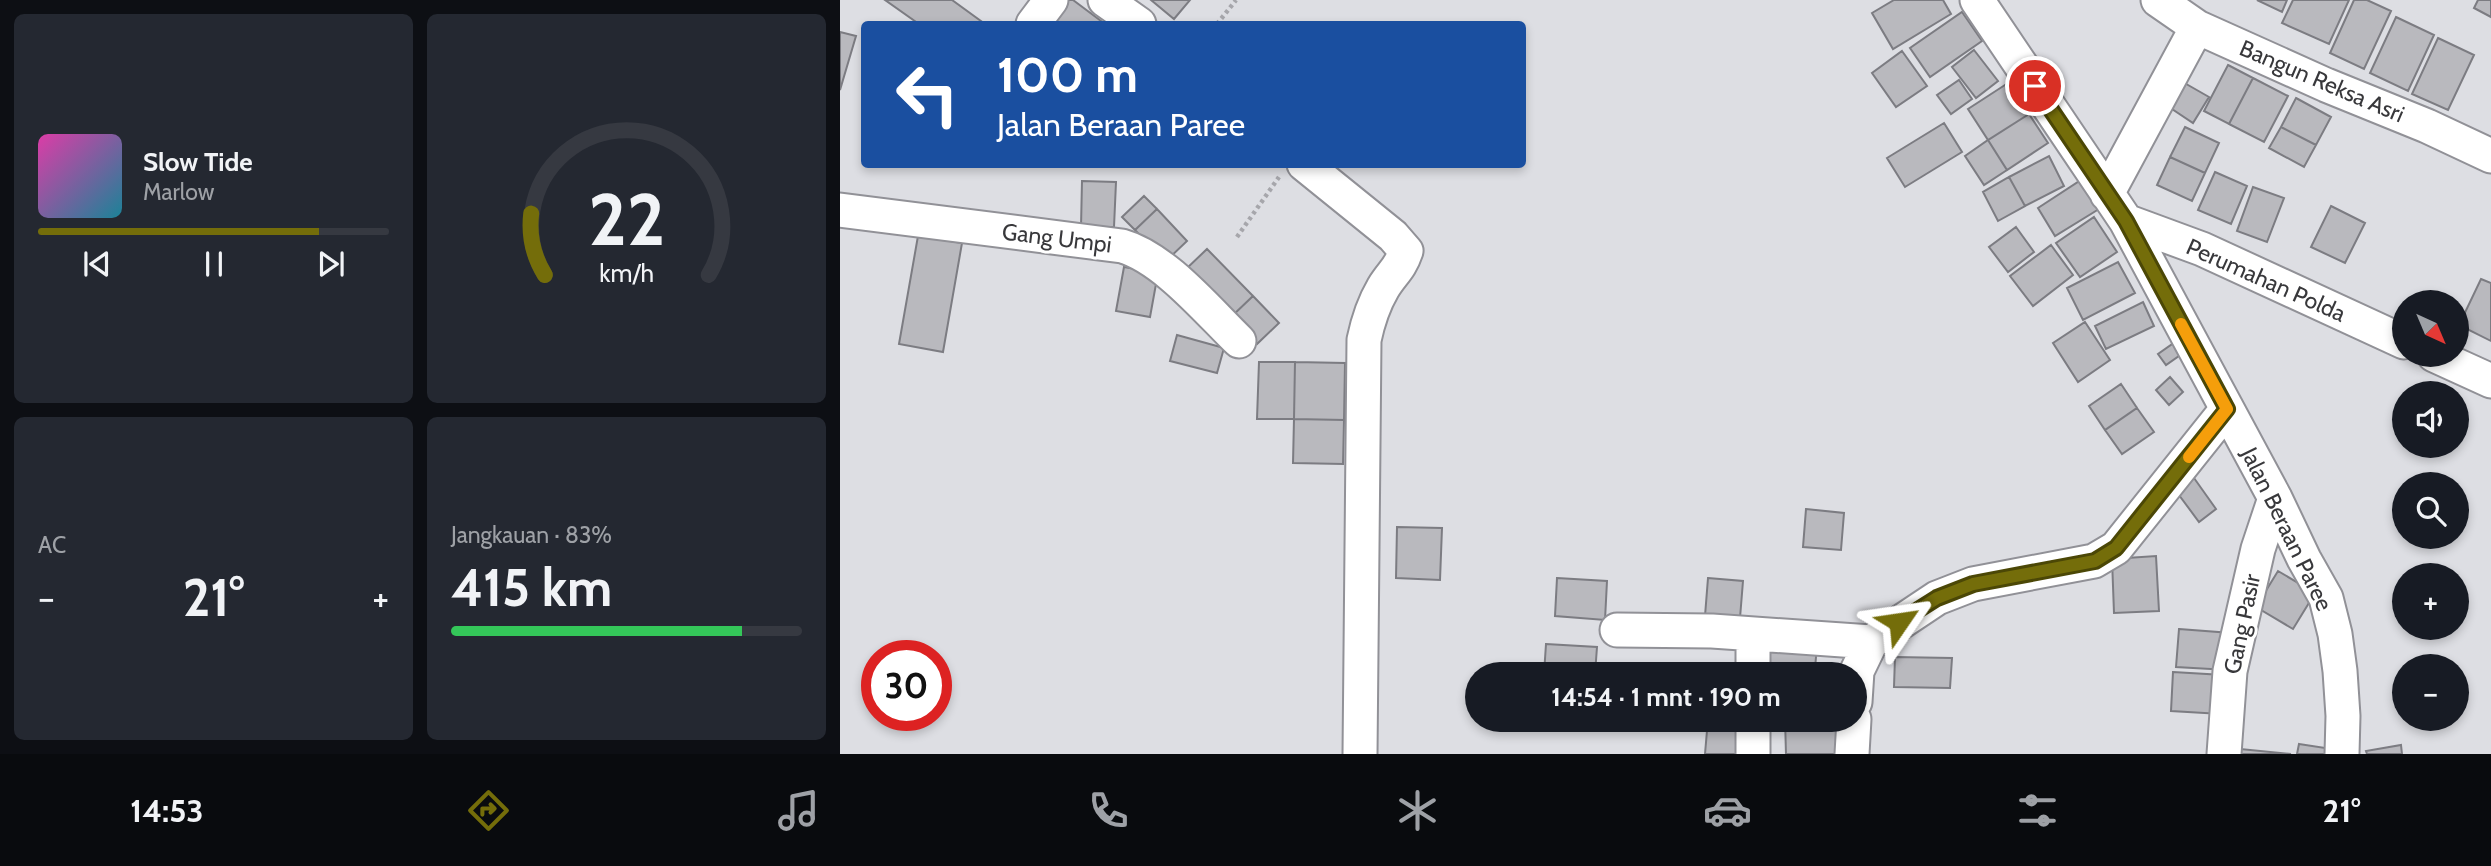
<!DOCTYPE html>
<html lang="id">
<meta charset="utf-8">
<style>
body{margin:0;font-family:Cabin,sans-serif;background:#242831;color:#f1f3f6;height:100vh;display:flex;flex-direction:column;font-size:26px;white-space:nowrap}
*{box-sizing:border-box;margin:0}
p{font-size:23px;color:#9ea1a6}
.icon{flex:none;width:38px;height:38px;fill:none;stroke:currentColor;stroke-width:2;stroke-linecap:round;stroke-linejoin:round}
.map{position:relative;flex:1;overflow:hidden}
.side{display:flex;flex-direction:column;gap:14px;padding:14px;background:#0d0f14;width:840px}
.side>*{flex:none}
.top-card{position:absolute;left:21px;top:21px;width:665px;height:147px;border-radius:7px;box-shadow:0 4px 10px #0003;background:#1a4fa0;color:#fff;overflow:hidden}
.needle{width:46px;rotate:136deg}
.tools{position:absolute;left:1552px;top:290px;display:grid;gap:14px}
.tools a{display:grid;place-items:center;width:77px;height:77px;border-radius:50%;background:#171b24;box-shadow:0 4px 10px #0003;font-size:35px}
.speed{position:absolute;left:21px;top:640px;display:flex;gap:14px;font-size:35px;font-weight:700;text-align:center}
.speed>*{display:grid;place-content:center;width:91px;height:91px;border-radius:50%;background:#171b24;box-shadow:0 4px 10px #0003;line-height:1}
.speed .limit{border:10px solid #d22;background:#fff;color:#111}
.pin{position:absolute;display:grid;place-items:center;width:60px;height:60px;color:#fff;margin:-30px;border:4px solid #fff;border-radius:50%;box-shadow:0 2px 7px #0007}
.me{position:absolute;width:77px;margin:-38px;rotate:58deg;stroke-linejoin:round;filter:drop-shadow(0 0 5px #0008)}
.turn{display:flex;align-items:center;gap:24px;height:147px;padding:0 21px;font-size:32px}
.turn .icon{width:91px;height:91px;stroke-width:2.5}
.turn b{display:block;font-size:49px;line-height:60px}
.big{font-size:52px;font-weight:700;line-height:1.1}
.side .widget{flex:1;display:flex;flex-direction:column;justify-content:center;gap:10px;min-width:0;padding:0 24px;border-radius:10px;background:#242831}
.side .dial{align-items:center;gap:0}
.dial svg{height:182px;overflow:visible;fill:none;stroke:#363941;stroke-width:7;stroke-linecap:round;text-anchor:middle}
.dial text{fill:#f1f3f6;stroke:none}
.song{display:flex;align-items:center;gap:21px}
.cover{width:84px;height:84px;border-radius:10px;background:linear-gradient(135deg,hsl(320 70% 55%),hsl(190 70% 35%))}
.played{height:7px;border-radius:4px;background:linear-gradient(90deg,#746d0a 80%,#363941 80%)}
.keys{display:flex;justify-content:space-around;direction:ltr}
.heat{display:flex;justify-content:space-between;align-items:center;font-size:38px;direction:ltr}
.charge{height:10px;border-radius:5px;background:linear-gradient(90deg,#34c759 83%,#363941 0)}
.side .tiles{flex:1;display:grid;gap:14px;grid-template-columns:repeat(2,1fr)}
.trip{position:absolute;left:625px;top:662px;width:402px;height:70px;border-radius:35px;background:#171b24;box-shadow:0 4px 10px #0003;font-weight:700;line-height:70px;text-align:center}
.tabs{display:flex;height:112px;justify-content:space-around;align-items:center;background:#090b0e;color:#9ea1a6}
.tabs .icon{width:49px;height:49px}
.tabs .on{color:#746d0a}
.tabs b{font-size:32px;color:#f1f3f6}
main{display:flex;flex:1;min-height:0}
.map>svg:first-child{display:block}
.building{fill:#b9b9be;stroke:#7c7c82;stroke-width:2}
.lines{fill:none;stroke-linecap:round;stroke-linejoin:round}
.street-casing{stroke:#919197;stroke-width:37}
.path{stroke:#a6a6ab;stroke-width:4.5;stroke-dasharray:3.5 3.5;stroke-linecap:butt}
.street{stroke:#fff;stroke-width:33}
.route-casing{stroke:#4b4706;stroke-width:18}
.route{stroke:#746d0a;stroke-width:12}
.slow{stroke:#f59e0b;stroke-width:12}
.labels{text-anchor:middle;stroke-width:6;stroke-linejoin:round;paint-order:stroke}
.street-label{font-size:23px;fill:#38383b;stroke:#fff}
</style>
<main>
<section class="side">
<div class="tiles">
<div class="widget">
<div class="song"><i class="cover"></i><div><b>Slow Tide</b><p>Marlow</p></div></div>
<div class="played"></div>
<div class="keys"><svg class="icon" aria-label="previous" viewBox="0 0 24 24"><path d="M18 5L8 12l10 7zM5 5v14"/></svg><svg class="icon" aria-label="pause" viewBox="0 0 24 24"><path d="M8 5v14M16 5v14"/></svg><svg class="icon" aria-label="next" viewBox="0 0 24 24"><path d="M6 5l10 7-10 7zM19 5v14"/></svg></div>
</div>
<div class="widget dial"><svg viewBox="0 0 100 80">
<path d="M14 69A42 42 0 1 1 86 69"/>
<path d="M14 69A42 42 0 0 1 8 42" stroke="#746d0a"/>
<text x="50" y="56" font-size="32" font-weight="700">22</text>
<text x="50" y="72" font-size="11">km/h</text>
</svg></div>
<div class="widget"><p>AC</p>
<div class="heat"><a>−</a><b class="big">21°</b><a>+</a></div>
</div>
<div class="widget"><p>Jangkauan · 83%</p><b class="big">415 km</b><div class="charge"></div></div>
</div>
</section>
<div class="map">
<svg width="1651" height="754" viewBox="0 0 1651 754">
<rect width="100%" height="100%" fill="#dddee3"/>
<path class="building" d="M45 0H112L145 24H79Z
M227 0H233L265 24H217L211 20Z
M311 0H350L334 19Z
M1054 0H1103L1111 14 1053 49 1032 13Z
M1417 0H1447L1442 12Z
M1453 0H1509L1489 44 1442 23Z
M1514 0H1527L1551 11 1524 69 1490 53Z
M1638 0H1651V17L1634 8Z
M1122 12 1142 41 1090 77 1070 48Z
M1556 17 1594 35 1568 91 1530 73Z
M0 32 16 36 0 90Z
M1598 38 1634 55 1608 110 1572 94Z
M1134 50 1158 81 1136 98 1112 67Z
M1062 51 1087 86 1056 107 1032 73Z
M1388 65 1413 78 1389 124 1364 111Z
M1413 78 1448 96 1424 142 1389 124Z
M1119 80 1132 99 1111 114 1097 95Z
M1341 81 1369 97 1353 123 1326 105Z
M1168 83 1189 114 1148 140 1128 109Z
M1456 98 1491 117 1476 145 1441 127Z
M1189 114 1208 143 1167 170 1148 140Z
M1104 123 1122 152 1065 187 1047 158Z
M1345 127 1379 143 1365 173 1330 157Z
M1441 127 1476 145 1464 167 1429 148Z
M1148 140 1167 170 1144 185 1125 156Z
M1209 156 1224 186 1185 206 1169 177Z
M1330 157 1365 173 1352 201 1317 185Z
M1375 172 1407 186 1391 224 1358 210Z
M1169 177 1185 206 1158 221 1143 192Z
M1241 180 1259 209 1215 236 1198 208Z
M242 181 276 182 274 227H241Z
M1413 187 1444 198 1427 242 1397 231Z
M304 196 317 209 295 230 282 217Z
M1491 206 1525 223 1505 263 1471 247Z
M317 209 347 241 325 262 295 230Z
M1254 217 1277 252 1240 277 1216 243Z
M1176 227 1194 252 1168 272 1149 247Z
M78 236 122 243 103 352 59 344Z
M1211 245 1233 275 1193 306 1170 276Z
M367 249 413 296 391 317 345 270Z
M1278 262 1295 293 1243 320 1227 288Z
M284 267 318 273 310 317 276 311Z
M1641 279 1651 283V341L1619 325Z
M413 296 439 323 417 344 391 317Z
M1303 302 1314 326 1266 349 1255 326Z
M1245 322 1270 360 1238 382 1213 343Z
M337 335 384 348 377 373 330 361Z
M1338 340 1346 351 1326 365 1318 354Z
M419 362H455L454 419H417Z
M455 362 505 363 504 420 454 419Z
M1330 377 1343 392 1329 405 1316 390Z
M1281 384 1297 408 1265 430 1249 406Z
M1297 408 1314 432 1282 454 1265 430Z
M454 419 504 420 503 464 453 463Z
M1354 478 1376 509 1359 522 1336 491Z
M966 509 1004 513 1001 550 963 547Z
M557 527 602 528 600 580 556 578Z
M1316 556 1319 611 1274 613 1272 559Z
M1438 571 1475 593 1453 629 1416 607Z
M717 578 767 581 765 620 715 616Z
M868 578 903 581 900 618 865 616Z
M1339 629 1391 633 1388 670 1336 667Z
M931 642 977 645 975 669 929 665Z
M706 644 757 647 755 674H704Z
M1055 657 1112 658 1110 688 1054 687Z
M1333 672 1383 675 1381 714 1331 711Z
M868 719H904L901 754H865Z
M945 719H999L1000 754H946Z
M1459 744 1492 749 1491 754H1457Z
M1561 745 1562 754H1527L1526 751Z
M1390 748 1451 754H1390Z"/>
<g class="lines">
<defs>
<path id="street" d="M265 0 299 24
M1137 0 1286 221 1435 498 1464 559 1486 598 1495 634 1500 671 1503 716 1502 754
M1318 0 1357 27 1486 85 1587 126 1651 156
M193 24 211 0
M464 164 553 236 566 251C560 269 552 273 543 288 533 305 528 321 524 340L520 754
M1267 194 1357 27
M0 210 282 246C324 258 367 310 399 341
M1286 221 1362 249 1564 342
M1594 355 1651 381
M777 630 872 631 1031 642
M913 674V634
M1015 702 1017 671 1031 642 1097 598 1133 584 1254 561 1276 548 1387 409
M913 719V754
M1012 754 1014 719
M1384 754 1390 671 1418 549 1435 498"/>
</defs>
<use href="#street" class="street-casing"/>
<path class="path" d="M377 24 396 0
M397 237 439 177"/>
<use href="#street" class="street"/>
</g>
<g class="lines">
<defs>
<path id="route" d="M1059 622 1097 598 1133 584 1255 561 1276 548 1387 409 1286 221 1195 86"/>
</defs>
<use href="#route" class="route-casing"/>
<use href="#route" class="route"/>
<path class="slow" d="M1341 324 1387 409 1349 457"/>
</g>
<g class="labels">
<g class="street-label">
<text transform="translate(1482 81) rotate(23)" y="8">Bangun Reksa Asri</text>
<text transform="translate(217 238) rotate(7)" y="8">Gang Umpi</text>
<text transform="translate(1426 280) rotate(24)" y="8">Perumahan Polda</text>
<text transform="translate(1447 529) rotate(64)" y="8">Jalan Beraan Paree</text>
<text transform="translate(1402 624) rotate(-78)" y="8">Gang Pasir</text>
</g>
</g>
</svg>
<div class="tools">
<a><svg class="needle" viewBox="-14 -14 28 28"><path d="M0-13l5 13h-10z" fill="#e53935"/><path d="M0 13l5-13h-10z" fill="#9ea1a6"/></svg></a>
<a><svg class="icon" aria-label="sound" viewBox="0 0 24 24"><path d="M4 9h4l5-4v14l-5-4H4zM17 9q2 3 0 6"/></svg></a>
<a><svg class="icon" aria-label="search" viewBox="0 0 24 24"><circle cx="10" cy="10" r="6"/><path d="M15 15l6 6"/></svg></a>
<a>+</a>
<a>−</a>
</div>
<div class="speed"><div class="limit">30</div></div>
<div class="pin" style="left:1195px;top:86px;background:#d93025"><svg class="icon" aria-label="arrive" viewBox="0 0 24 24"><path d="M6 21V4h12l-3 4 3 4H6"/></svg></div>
<svg class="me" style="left:1059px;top:622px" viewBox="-20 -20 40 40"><path d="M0-17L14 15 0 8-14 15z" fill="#746d0a" stroke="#fff" stroke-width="4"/></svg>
<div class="trip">14:54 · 1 mnt · 190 m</div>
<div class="top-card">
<div class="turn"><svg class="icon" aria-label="left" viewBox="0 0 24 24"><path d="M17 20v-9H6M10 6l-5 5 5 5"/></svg><div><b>100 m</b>Jalan Beraan Paree</div></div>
</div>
</div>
</main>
<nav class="tabs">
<b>14:53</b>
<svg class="icon on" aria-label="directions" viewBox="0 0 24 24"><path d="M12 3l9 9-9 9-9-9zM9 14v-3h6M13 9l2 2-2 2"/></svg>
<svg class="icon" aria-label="music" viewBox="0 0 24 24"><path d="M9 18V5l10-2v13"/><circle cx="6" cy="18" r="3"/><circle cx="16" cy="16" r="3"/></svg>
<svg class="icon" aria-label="phone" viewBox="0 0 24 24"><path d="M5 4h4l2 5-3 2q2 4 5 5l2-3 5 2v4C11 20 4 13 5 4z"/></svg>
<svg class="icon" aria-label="climate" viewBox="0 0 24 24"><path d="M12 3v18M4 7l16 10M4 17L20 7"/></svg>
<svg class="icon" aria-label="car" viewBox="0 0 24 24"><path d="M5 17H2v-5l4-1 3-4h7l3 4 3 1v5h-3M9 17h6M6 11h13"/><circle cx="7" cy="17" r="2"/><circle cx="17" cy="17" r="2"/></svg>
<svg class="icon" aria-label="filters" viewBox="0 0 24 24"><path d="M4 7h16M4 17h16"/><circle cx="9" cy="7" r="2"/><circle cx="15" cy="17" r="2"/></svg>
<b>21°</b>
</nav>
